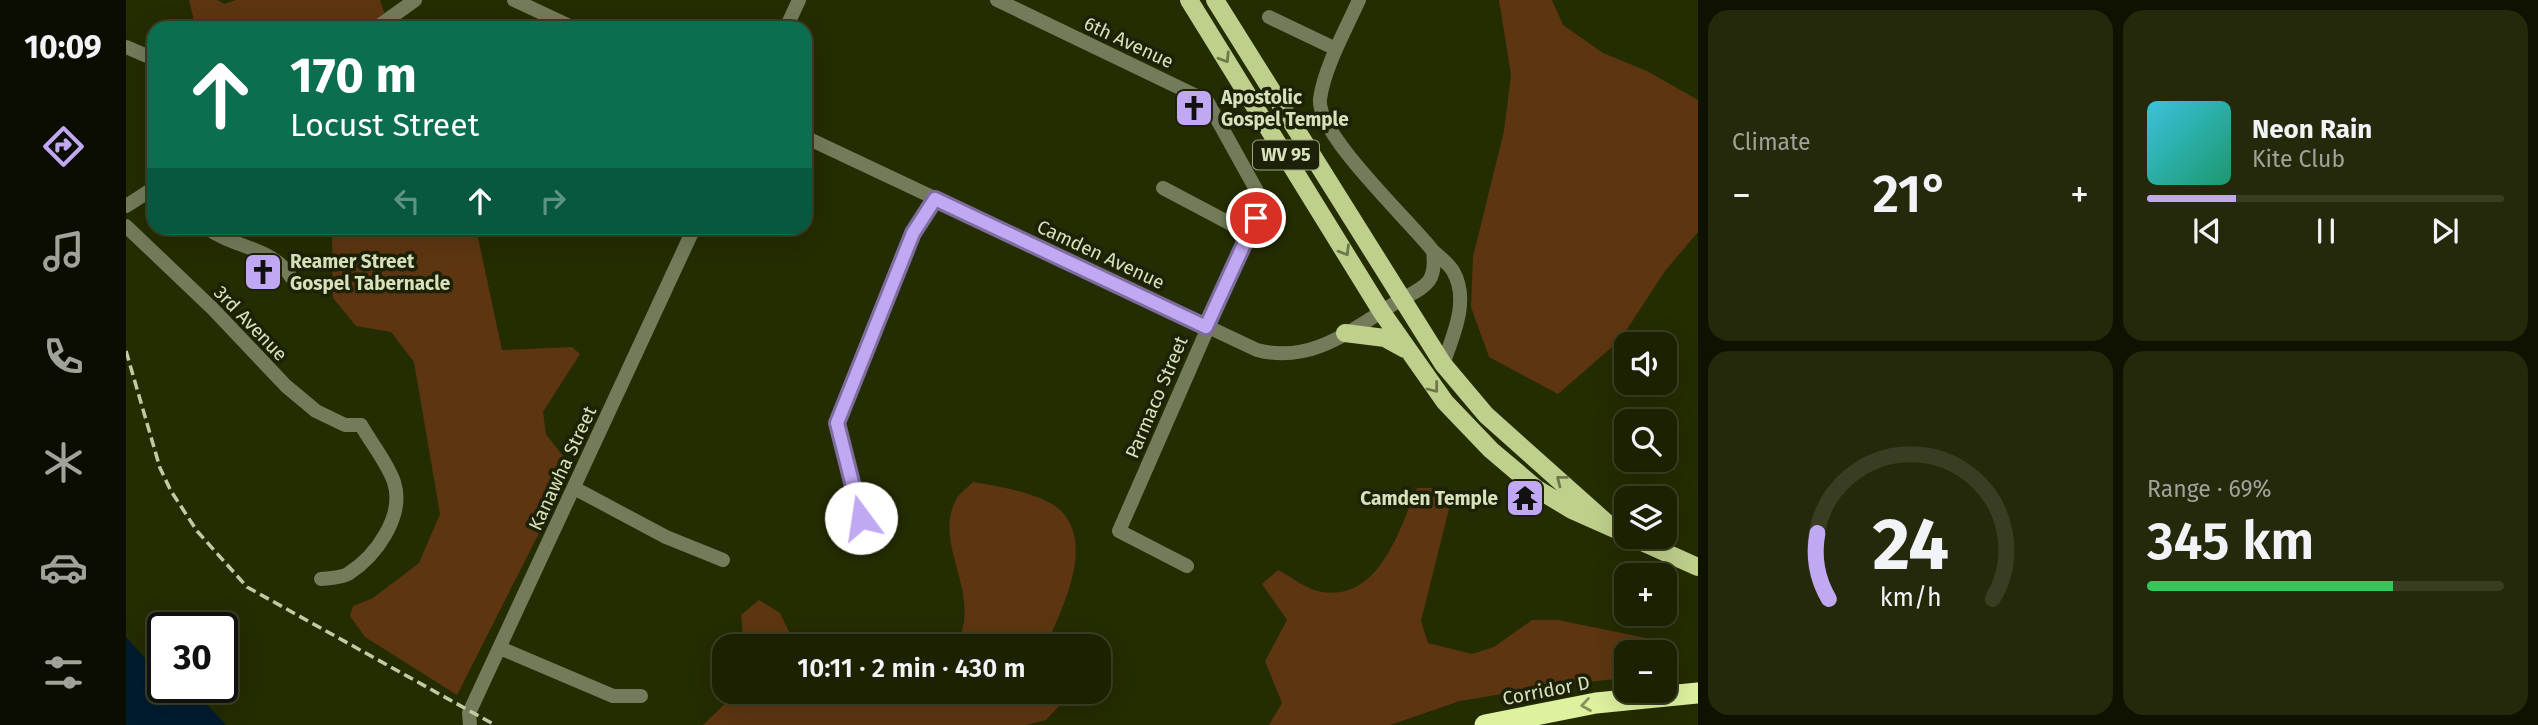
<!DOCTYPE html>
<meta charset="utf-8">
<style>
body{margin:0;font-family:"Fira Sans",sans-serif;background:#24290b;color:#f1f3f6;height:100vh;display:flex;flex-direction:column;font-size:26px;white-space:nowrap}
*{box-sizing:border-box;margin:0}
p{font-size:23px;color:#a0a399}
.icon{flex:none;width:38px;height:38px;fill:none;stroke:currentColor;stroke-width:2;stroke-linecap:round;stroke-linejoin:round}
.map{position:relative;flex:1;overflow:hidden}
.side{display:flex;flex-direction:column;gap:10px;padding:10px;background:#0f1201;width:840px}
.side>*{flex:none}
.top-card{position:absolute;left:21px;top:21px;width:665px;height:214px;border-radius:21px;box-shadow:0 7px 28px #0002,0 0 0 2px #393e23;background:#0b6e4f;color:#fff;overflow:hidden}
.buttons{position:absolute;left:1488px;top:332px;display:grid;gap:14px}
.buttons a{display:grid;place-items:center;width:63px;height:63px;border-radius:14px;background:#1b2101;box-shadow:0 7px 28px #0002,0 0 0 2px #393e23;font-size:35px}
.speed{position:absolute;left:21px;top:612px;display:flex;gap:14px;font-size:35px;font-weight:700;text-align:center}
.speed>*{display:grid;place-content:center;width:91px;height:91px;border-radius:50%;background:#1b2101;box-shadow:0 7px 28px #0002,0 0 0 2px #393e23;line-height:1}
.speed .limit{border:4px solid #111;border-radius:10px;background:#fff;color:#111}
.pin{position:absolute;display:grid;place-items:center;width:60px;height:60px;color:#fff;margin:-30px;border:4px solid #fff;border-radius:50%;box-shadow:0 2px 7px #0007}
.me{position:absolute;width:77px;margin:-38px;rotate:346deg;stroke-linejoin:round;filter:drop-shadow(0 0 5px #0008)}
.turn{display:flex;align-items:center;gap:24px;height:147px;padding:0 28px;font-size:32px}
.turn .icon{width:91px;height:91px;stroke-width:2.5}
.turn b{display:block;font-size:49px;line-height:60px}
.lanes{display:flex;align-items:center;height:66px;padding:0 28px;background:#0003;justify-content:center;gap:35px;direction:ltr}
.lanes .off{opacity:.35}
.big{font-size:52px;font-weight:600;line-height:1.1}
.side .card{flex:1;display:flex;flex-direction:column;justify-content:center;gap:10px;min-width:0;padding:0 24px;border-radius:21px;background:#24290b}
.side .dial{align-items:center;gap:0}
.dial svg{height:182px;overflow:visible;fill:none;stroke:#393e23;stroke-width:7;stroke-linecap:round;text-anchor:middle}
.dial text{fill:#f1f3f6;stroke:none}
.song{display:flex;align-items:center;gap:21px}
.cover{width:84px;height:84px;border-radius:10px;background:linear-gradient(135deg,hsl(190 70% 55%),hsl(160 70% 35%))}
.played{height:7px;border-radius:4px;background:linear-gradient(90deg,#c1a8f3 25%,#393e23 25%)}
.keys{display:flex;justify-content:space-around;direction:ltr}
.heat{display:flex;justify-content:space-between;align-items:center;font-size:38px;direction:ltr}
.charge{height:10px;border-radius:5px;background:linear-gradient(90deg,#34c759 69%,#393e23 0)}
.side .tiles{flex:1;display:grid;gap:10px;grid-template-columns:repeat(2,1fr)}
.trip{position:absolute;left:586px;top:634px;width:399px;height:70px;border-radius:21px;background:#1b2101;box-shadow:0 7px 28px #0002,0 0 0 2px #393e23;font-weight:600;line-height:70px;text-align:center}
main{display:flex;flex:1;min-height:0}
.tabs{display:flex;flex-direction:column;width:126px;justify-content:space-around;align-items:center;background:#0b0d00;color:#a0a399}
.tabs .icon{width:49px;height:49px}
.tabs .active{color:#c1a8f3}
.tabs b{font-size:32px;color:#f1f3f6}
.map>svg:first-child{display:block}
.green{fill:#5d3611}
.water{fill:#001c2f}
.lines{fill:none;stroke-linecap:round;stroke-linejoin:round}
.minor{stroke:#737b5b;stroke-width:14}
.tertiary{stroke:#737b5b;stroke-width:14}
.primary{stroke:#bfd08c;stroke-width:18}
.motorway{stroke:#ddf19f;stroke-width:21}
.rail{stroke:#c1caa3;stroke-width:3.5;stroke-dasharray:10 5;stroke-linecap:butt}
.oneway{stroke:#6e784a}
.oneway2{stroke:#86935b}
.route-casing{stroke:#7d6d9e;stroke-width:18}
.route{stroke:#c1a8f3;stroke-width:12}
.labels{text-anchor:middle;stroke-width:7;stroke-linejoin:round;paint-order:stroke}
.shield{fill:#1c2108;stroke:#9fa785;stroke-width:2}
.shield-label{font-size:18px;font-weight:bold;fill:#d7e1ba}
.street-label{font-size:19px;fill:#d7e1ba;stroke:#1c2108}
.poi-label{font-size:19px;font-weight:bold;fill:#d7e1ba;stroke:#1c2108;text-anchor:start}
</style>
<main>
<nav class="tabs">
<b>10:09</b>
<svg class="icon active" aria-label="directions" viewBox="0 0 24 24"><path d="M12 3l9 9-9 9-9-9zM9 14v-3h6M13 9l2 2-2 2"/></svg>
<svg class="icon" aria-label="music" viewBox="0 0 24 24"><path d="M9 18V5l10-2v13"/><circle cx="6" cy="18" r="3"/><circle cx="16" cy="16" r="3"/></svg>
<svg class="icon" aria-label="phone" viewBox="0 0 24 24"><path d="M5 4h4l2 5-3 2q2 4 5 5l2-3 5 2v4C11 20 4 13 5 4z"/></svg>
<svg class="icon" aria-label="climate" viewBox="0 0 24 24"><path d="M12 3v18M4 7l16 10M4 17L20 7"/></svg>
<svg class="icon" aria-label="car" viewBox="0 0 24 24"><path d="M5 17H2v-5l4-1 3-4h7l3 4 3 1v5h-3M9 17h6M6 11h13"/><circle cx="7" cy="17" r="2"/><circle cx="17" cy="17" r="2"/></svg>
<svg class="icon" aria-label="filters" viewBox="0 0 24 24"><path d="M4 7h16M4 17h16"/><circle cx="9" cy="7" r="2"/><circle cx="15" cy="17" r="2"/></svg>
</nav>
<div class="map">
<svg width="1572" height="725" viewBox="0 0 1572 725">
<rect width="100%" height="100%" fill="#242c01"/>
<path class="green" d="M63 0H91L98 4 110 0H254L263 28H106L68 21Z
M1373 0H1426L1437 25 1477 53 1521 71 1572 100V232L1539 271 1494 340 1432 394 1363 357 1345 307 1347 257 1378 131 1385 75Z
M206 228H350L376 350 446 347 454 354 417 412 420 434 446 468 331 695 239 637 224 616 227 606 247 598 293 563 314 514 288 362 265 332 230 326 207 298Z
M847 482C871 486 921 494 937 513 968 549 935 610 920 646H829C860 597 804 543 831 498 835 492 842 487 847 482Z
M1291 488H1315L1323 509 1295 621 1302 643 1346 654 1368 647 1406 620H1432L1545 643 1539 673 1538 653H1500V678L1423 686 1334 701 1264 725H1143L1156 703 1139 661 1161 620 1136 584 1152 570C1165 577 1182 590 1196 592 1254 601 1274 528 1291 488Z
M633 600 654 613 670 646H618L615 615Z
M612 691H925L936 703 920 720 900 725H577Z"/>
<path class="water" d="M0 637 26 666 37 658V688H66L100 725H0Z"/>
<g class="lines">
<path class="minor" d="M871 0 1081 101 1137 202 993 531 1061 566
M1233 0C1220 29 1198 68 1194 99 1190 134 1284 221 1307 251 1311 283 1300 286 1274 300
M1143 17 1210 49
M250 28 289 0
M660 28 673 0
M0 47 28 59
M1037 188 1124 234
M0 206 28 188
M0 226 87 309 160 386 190 411 219 425H235C245 443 261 462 268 482 279 516 250 556 222 574 215 578 203 578 195 579
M81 228C107 248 147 247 165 277
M1307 251C1314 257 1323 264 1327 271 1344 300 1327 336 1317 364
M448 488 540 537 597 560
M735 518 711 423 787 233 809 199
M374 648 487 696H515
M344 725 343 713 568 228"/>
<path class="tertiary" d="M388 0 448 28
M679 137 1131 350C1187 365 1229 327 1274 300"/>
<path class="primary" d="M1063 0 1255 311 1319 402 1365 450 1411 489 1446 510 1500 534
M1089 0 1317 364 1360 415 1482 524
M1219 333 1259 338 1279 349
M1505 537 1572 567"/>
<path class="motorway" d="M1359 725 1470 703 1572 693"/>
<path class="rail" d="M0 351 34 468 45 491 71 531 121 587 369 725"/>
</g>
<defs><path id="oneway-chevron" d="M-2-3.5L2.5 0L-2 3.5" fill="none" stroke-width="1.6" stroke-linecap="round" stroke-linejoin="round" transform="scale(1.75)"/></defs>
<g class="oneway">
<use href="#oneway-chevron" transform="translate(1099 58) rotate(58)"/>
<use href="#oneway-chevron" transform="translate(1219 251) rotate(59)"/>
<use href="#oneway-chevron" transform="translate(1308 388) rotate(52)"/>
<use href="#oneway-chevron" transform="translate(1435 480) rotate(-142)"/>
</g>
<use class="oneway2" href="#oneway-chevron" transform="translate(1460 705) rotate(171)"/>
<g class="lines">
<defs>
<path id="route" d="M735 518 711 423 787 233 809 199 1080 327 1130 218"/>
</defs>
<use href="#route" class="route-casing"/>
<use href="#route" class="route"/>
</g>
<defs>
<symbol id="church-square" viewBox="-11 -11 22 22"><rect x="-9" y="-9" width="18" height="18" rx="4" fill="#c1a8f3" stroke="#1c2108"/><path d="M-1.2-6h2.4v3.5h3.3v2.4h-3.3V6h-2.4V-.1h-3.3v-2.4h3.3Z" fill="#111"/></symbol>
<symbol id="temple-square" viewBox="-11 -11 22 22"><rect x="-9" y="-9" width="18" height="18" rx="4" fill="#c1a8f3" stroke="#1c2108"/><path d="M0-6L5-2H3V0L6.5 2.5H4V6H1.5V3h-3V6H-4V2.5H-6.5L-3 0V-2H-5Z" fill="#111"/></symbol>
</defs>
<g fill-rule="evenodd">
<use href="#church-square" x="1046" y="86" width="44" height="44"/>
<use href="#church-square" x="115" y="250" width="44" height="44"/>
<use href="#temple-square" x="1377" y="476" width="44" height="44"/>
</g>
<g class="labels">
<rect class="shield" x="1127" y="140.5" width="66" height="29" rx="5"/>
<g class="shield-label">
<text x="1160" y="161">WV 95</text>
</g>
<g class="street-label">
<text transform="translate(1003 42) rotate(25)" y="7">6th Avenue</text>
<text transform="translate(975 254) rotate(25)" y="7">Camden Avenue</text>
<text transform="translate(125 323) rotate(46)" y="7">3rd Avenue</text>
<text transform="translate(1030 397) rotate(-67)" y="7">Parmaco Street</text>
<text transform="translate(436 468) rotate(-65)" y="7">Kanawha Street</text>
<text transform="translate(1420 690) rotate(-11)" y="7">Corridor D</text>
</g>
<g class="poi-label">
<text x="1095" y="104">Apostolic<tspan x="1095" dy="22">Gospel Temple</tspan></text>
<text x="164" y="268">Reamer Street<tspan x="164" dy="22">Gospel Tabernacle</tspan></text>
<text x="1372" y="505" text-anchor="end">Camden Temple</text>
</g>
</g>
</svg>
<div class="buttons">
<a><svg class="icon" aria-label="sound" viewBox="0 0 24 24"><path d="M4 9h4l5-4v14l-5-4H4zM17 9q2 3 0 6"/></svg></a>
<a><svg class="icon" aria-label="search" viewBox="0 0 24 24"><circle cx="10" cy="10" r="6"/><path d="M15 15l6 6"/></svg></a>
<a><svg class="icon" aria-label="layers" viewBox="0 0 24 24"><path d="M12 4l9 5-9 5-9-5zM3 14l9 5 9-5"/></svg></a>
<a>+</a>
<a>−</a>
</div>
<div class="speed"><div class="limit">30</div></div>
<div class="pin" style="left:1130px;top:218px;background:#d93025"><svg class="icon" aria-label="arrive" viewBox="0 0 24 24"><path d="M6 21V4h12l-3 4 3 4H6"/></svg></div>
<svg class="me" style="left:735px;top:518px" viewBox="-20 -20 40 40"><circle r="19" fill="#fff"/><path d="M0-13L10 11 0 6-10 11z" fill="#c1a8f3"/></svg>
<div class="trip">10:11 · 2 min · 430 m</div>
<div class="top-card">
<div class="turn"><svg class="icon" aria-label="ahead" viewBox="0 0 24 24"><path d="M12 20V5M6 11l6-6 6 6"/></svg><div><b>170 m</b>Locust Street</div></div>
<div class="lanes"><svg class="icon off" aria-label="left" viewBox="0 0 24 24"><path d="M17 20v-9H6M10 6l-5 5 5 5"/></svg><svg class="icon" aria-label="ahead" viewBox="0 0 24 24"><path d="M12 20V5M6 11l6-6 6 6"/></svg><svg class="icon off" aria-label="right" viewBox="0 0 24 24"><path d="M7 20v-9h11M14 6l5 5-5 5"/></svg></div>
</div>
</div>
<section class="side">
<div class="tiles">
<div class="card"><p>Climate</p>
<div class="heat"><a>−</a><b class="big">21°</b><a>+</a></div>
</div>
<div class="card">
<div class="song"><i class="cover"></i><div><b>Neon Rain</b><p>Kite Club</p></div></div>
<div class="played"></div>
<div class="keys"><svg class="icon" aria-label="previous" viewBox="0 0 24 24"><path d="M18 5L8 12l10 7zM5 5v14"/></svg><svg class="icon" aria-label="pause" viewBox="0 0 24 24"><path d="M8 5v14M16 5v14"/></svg><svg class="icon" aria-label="next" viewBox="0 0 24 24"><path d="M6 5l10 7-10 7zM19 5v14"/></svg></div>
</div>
<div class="card dial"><svg viewBox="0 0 100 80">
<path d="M14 69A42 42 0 1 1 86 69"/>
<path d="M14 69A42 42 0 0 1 9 40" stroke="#c1a8f3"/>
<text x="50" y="56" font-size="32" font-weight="700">24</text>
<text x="50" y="72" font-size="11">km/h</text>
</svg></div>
<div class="card"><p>Range · 69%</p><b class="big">345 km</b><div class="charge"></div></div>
</div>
</section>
</main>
